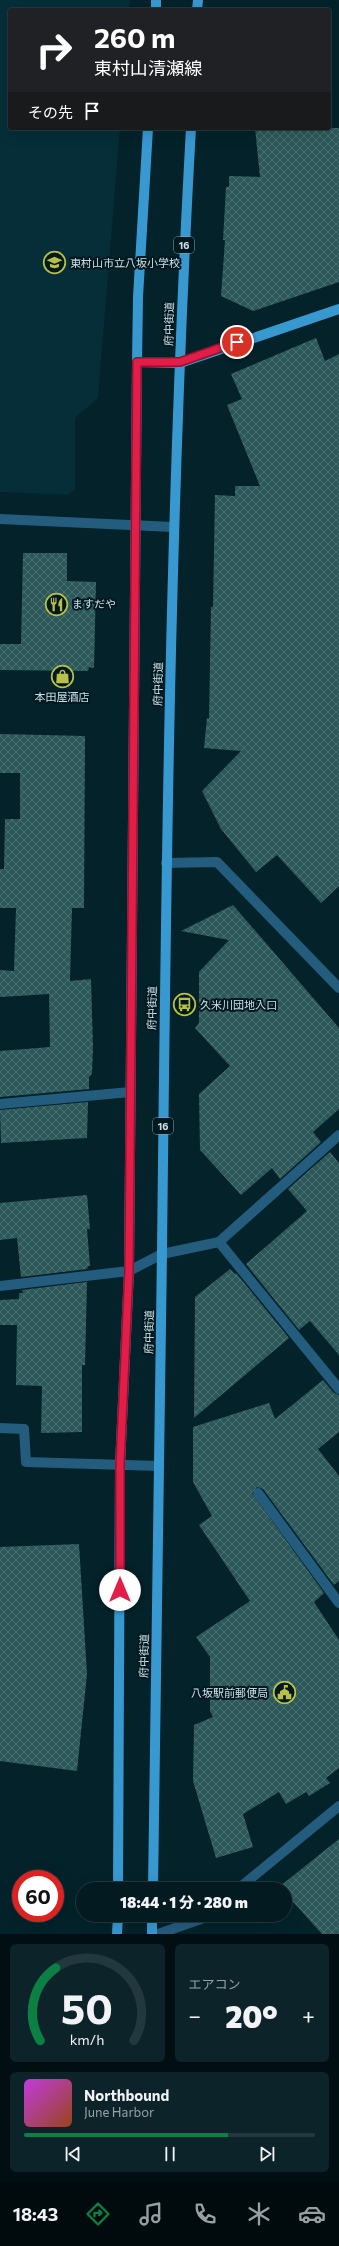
<!DOCTYPE html>
<html lang="ja">
<meta charset="utf-8">
<style>
body{margin:0;font-family:Commissioner,"Noto Sans JP",sans-serif;background:#0c2329;color:#f1f3f6;height:100vh;display:flex;flex-direction:column;font-size:15px;white-space:nowrap}
*{box-sizing:border-box;margin:0}
p{font-size:13px;color:#96a1a5}
.icon{flex:none;width:22px;height:22px;fill:none;stroke:currentColor;stroke-width:2;stroke-linecap:round;stroke-linejoin:round}
.map{position:relative;height:1934px;overflow:hidden}
.details{display:flex;flex-direction:column;gap:10px;padding:10px;background:#010e12;flex:1}
.details>*{flex:none}
.hud{position:absolute;left:8px;top:8px;width:323px;height:122px;border-radius:4px;box-shadow:0 4px 16px #0002,0 0 0 1px #23383e;background:#202124;color:#fff;overflow:hidden}
.speed{position:absolute;left:12px;top:1870px;display:flex;gap:8px;font-size:20px;font-weight:700;text-align:center}
.speed>*{display:grid;place-content:center;width:52px;height:52px;border-radius:50%;background:#021a20;box-shadow:0 4px 16px #0002,0 0 0 1px #23383e;line-height:1}
.speed .limit{border:6px solid #d22;background:#fff;color:#111}
.pin{position:absolute;display:grid;place-items:center;width:34px;height:34px;color:#fff;margin:-17px;border:2px solid #fff;border-radius:50%;box-shadow:0 1px 4px #0007}
.me{position:absolute;width:44px;margin:-22px;rotate:0deg;stroke-linejoin:round;filter:drop-shadow(0 0 3px #0008)}
.turn{display:flex;align-items:center;gap:14px;height:84px;padding:0 20px;font-size:18px}
.turn .icon{width:52px;height:52px;stroke-width:2.5}
.turn b{display:block;font-size:28px;line-height:34px}
.then{display:flex;align-items:center;height:38px;padding:0 20px;background:#0003;gap:8px;font-size:15px}
.big{font-size:30px;font-weight:800;line-height:1.1}
.details .widget{flex:1;display:flex;flex-direction:column;justify-content:center;gap:6px;min-width:0;padding:0 14px;border-radius:6px;background:#0c2329}
.details .dial{align-items:center;gap:0}
.dial svg{height:104px;overflow:visible;fill:none;stroke:#23383e;stroke-width:7;stroke-linecap:round;text-anchor:middle}
.dial text{fill:#f1f3f6;stroke:none}
.song{display:flex;align-items:center;gap:12px}
.cover{width:48px;height:48px;border-radius:6px;background:linear-gradient(135deg,hsl(290 70% 55%),hsl(20 70% 35%))}
.played{height:4px;border-radius:2px;background:linear-gradient(90deg,#0b8043 70%,#23383e 70%)}
.keys{display:flex;justify-content:space-around;direction:ltr}
.heat{display:flex;justify-content:space-between;align-items:center;font-size:22px;direction:ltr}
.details .tiles{flex:1;display:grid;gap:10px;grid-template-columns:1fr 1fr}
.widget:last-child{grid-column:span 2}
.trip{position:absolute;left:76px;top:1882px;width:216px;height:40px;border-radius:20px;background:#021a20;box-shadow:0 4px 16px #0002,0 0 0 1px #23383e;font-weight:800;line-height:40px;text-align:center}
.menu{display:flex;height:64px;justify-content:space-around;align-items:center;background:#010a0d;color:#96a1a5}
.menu .icon{width:28px;height:28px}
.menu .active{color:#0b8043}
.menu b{font-size:18px;color:#f1f3f6}
.map>svg:first-child{display:block}
.built{fill:#052e38}
.building{fill:url(#building-cross-hatch)}
.lines{fill:none;stroke-linecap:round;stroke-linejoin:round}
.minor{stroke:#245c7e;stroke-width:10}
.major{stroke:#3898d0;stroke-width:10}
.route-casing{stroke:#92132f;stroke-width:10}
.route{stroke:#e11d48;stroke-width:7}
.labels{text-anchor:middle;stroke-width:4;stroke-linejoin:round;paint-order:stroke}
.shield{fill:#001920;stroke:#8ea4ab;stroke-width:1}
.shield-label{font-size:10px;font-weight:bold;fill:#cbe0e6}
.poi-label{font-size:11px;fill:#cbe0e6;stroke:#001920;text-anchor:start}
.street-label{font-size:11px;fill:#cbe0e6;stroke:#001920}
</style>
<div class="map">
<svg width="339" height="1934" viewBox="0 0 339 1934">
<defs>
<pattern id="building-cross-hatch" width="8" height="8" patternUnits="userSpaceOnUse"><rect width="8" height="8" fill="#2d5859"/><path d="M0 0l8 8M0 8l8-8" fill="none" stroke="#4a7071"/></pattern>
</defs>
<rect width="100%" height="100%" fill="#03222a"/>
<path class="built" d="M0 0H130L129 10H10V128H120L98 398 75 418V489L68 495 0 492Z"/>
<path class="building" d="M255 128H339V282L253 311 221 296 225 240H223L226 187H229V176L260 177Z
M316 338 325 361 339 354V886L321 903 277 855 256 872 221 829 202 791 241 751 204 748 207 718 209 719 211 607H213L215 495 235 496V486H260L227 405 242 399 231 374Z
M23 553H67V581L96 582 94 668 89 667 88 671 0 670V644H21Z
M0 734 85 736 84 908H72L70 981 91 979 93 1047 92 1074 89 1077V1089L0 1097V1051L50 1047 49 994 0 997V970L14 971 16 908H0V869H4L5 819H20V773H0Z
M233 905 339 1028V1109L313 1132 321 1142 280 1179 272 1168 241 1195 200 1150 199 1094 230 1066 195 1028 199 1023V972L229 940 181 931Z
M88 1102 87 1138 1 1143 0 1110Z
M330 1152 339 1163V1355L310 1321 299 1330 246 1264 307 1211 288 1189Z
M87 1195 90 1229H87L90 1266H88L87 1269 21 1277 17 1238 0 1240V1203Z
M230 1269 235 1274 236 1273 289 1338 194 1418 195 1297Z
M87 1282 85 1365H82V1432L41 1433 42 1386 16 1385 17 1325H0V1300L19 1299V1293H23L22 1290Z
M323 1380 334 1393 339 1395V1432L318 1449 339 1476V1581L334 1585 263 1489 257 1487 252 1493 324 1593 314 1602 339 1640V1768L326 1778 330 1783 309 1796 306 1792 286 1804 279 1792 243 1814 253 1847 216 1858 193 1781 194 1725 213 1717 210 1711V1657L196 1637 250 1601 199 1525 212 1516 193 1482V1427L269 1403 275 1419Z
M79 1544 87 1674 77 1771 0 1761V1547Z
M339 1839V1934H322L285 1893V1889L279 1887Z"/>
<g class="lines">
<path class="minor" d="M0 519 173 527
M166 863 217 862 339 988
M0 1104 130 1092
M219 1242 339 1389
M0 1286 129 1271 162 1254 219 1242 339 1135
M0 1428 24 1429 26 1462 159 1466
M258 1493 339 1603
M238 1889 339 1806
M158 1934 201 1919 206 1915"/>
<path class="major" d="M156 10V0
M197 10 198 0
M137 362 180 363 339 309
M118 1889 120 1465 129 1271 137 362 138 297 148 128
M153 1889C156 1677 159 1464 162 1252 166 877 170 502 191 128
M117 1934 118 1915
M152 1934V1915"/>
</g>
<g class="lines">
<defs>
<path id="route" d="M120 1590V1465L129 1270 137 362H180L237 342"/>
</defs>
<use href="#route" class="route-casing"/>
<use href="#route" class="route"/>
</g>
<defs>
<symbol id="school-ring" viewBox="-11 -11 22 22"><circle r="9.5" fill="#001920" stroke="#bac045" stroke-width="1.5"/><path d="M0-5L7-2L0 1L-7-2ZM-4 1L0 2.5L4 1V4Q0 6-4 4Z" fill="#bac045"/></symbol>
<symbol id="restaurant-ring" viewBox="-11 -11 22 22"><circle r="9.5" fill="#001920" stroke="#bac045" stroke-width="1.5"/><path d="M-5-6h1v4h1v-4h1v4h1v-4h1v5L-1.5 .5V6h-2V.5L-5-1ZM5-6V6H3V1.5H1.5Q1.5-4 5-6Z" fill="#bac045"/></symbol>
<symbol id="shop-ring" viewBox="-11 -11 22 22"><circle r="9.5" fill="#001920" stroke="#bac045" stroke-width="1.5"/><path d="M-5-2.5h2.3a2.7 3.5 0 0 1 5.4 0H5L5.5 6h-11ZM-1.5-2.5h3a1.5 2.3 0 0 0-3 0Z" fill="#bac045"/></symbol>
<symbol id="bus-ring" viewBox="-11 -11 22 22"><circle r="9.5" fill="#001920" stroke="#bac045" stroke-width="1.5"/><path d="M-5-6H5V4H4V6H2V4H-2V6H-4V4H-5ZM-3.5-4V0h7V-4ZM-3.5 1.2v1.5H-2V1.2ZM2 1.2v1.5H3.5V1.2Z" fill="#bac045"/></symbol>
<symbol id="civic-ring" viewBox="-11 -11 22 22"><circle r="9.5" fill="#001920" stroke="#bac045" stroke-width="1.5"/><path d="M-.6-6.5H3V-4.5H.6V-3L4-1V1h2V6H-6V1h2V-1L-.6-3ZM-1.2 2.5V6h2.4V2.5Z" fill="#bac045"/></symbol>
</defs>
<g fill-rule="evenodd">
<use href="#school-ring" x="42" y="250" width="25" height="25"/>
<use href="#restaurant-ring" x="44" y="592" width="25" height="25"/>
<use href="#shop-ring" x="50" y="664" width="25" height="25"/>
<use href="#bus-ring" x="172" y="992" width="25" height="25"/>
<use href="#civic-ring" x="272" y="1680" width="25" height="25"/>
</g>
<g class="labels">
<g class="shield">
<rect x="174" y="237" width="20" height="16" rx="3"/>
<rect x="153" y="1118" width="20" height="16" rx="3"/>
</g>
<g class="shield-label">
<text x="184" y="249">16</text>
<text x="163" y="1130">16</text>
</g>
<g class="poi-label">
<text x="70" y="267">東村山市立八坂小学校</text>
<text x="72" y="608">ますだや</text>
<text x="62" y="701" text-anchor="middle">本田屋酒店</text>
<text x="200" y="1009">久米川団地入口</text>
<text x="268" y="1697" text-anchor="end">八坂駅前郵便局</text>
</g>
<g class="street-label">
<text transform="translate(169 324) rotate(-89)" y="4">府中街道</text>
<text transform="translate(158 684) rotate(-89)" y="4">府中街道</text>
<text transform="translate(152 1008) rotate(-89)" y="4">府中街道</text>
<text transform="translate(149 1332) rotate(-89)" y="4">府中街道</text>
<text transform="translate(144 1656) rotate(-89)" y="4">府中街道</text>
</g>
</g>
</svg>
<div class="speed"><div class="limit">60</div></div>
<div class="pin" style="left:237px;top:342px;background:#d93025"><svg class="icon" aria-label="arrive" viewBox="0 0 24 24"><path d="M6 21V4h12l-3 4 3 4H6"/></svg></div>
<svg class="me" style="left:120px;top:1590px" viewBox="-20 -20 40 40"><circle r="19" fill="#fff"/><path d="M0-13L10 11 0 6-10 11z" fill="#e11d48"/></svg>
<div class="trip">18:44 · 1 分 · 280 m</div>
<div class="hud">
<div class="turn"><svg class="icon" aria-label="right" viewBox="0 0 24 24"><path d="M7 20v-9h11M14 6l5 5-5 5"/></svg><div><b>260 m</b>東村山清瀬線</div></div>
<div class="then">その先<svg class="icon" aria-label="arrive" viewBox="0 0 24 24"><path d="M6 21V4h12l-3 4 3 4H6"/></svg></div>
</div>
</div>
<section class="details">
<div class="tiles">
<div class="widget dial"><svg viewBox="0 0 100 80">
<path d="M14 69A42 42 0 1 1 86 69"/>
<path d="M14 69A42 42 0 0 1 26 13" stroke="#0b8043"/>
<text x="50" y="56" font-size="32" font-weight="700">50</text>
<text x="50" y="72" font-size="11">km/h</text>
</svg></div>
<div class="widget"><p>エアコン</p>
<div class="heat"><a>−</a><b class="big">20°</b><a>+</a></div>
</div>
<div class="widget">
<div class="song"><i class="cover"></i><div><b>Northbound</b><p>June Harbor</p></div></div>
<div class="played"></div>
<div class="keys"><svg class="icon" aria-label="previous" viewBox="0 0 24 24"><path d="M18 5L8 12l10 7zM5 5v14"/></svg><svg class="icon" aria-label="pause" viewBox="0 0 24 24"><path d="M8 5v14M16 5v14"/></svg><svg class="icon" aria-label="next" viewBox="0 0 24 24"><path d="M6 5l10 7-10 7zM19 5v14"/></svg></div>
</div>
</div>
</section>
<nav class="menu">
<b>18:43</b>
<svg class="icon active" aria-label="directions" viewBox="0 0 24 24"><path d="M12 3l9 9-9 9-9-9zM9 14v-3h6M13 9l2 2-2 2"/></svg>
<svg class="icon" aria-label="music" viewBox="0 0 24 24"><path d="M9 18V5l10-2v13"/><circle cx="6" cy="18" r="3"/><circle cx="16" cy="16" r="3"/></svg>
<svg class="icon" aria-label="phone" viewBox="0 0 24 24"><path d="M5 4h4l2 5-3 2q2 4 5 5l2-3 5 2v4C11 20 4 13 5 4z"/></svg>
<svg class="icon" aria-label="climate" viewBox="0 0 24 24"><path d="M12 3v18M4 7l16 10M4 17L20 7"/></svg>
<svg class="icon" aria-label="car" viewBox="0 0 24 24"><path d="M5 17H2v-5l4-1 3-4h7l3 4 3 1v5h-3M9 17h6M6 11h13"/><circle cx="7" cy="17" r="2"/><circle cx="17" cy="17" r="2"/></svg>
</nav>
